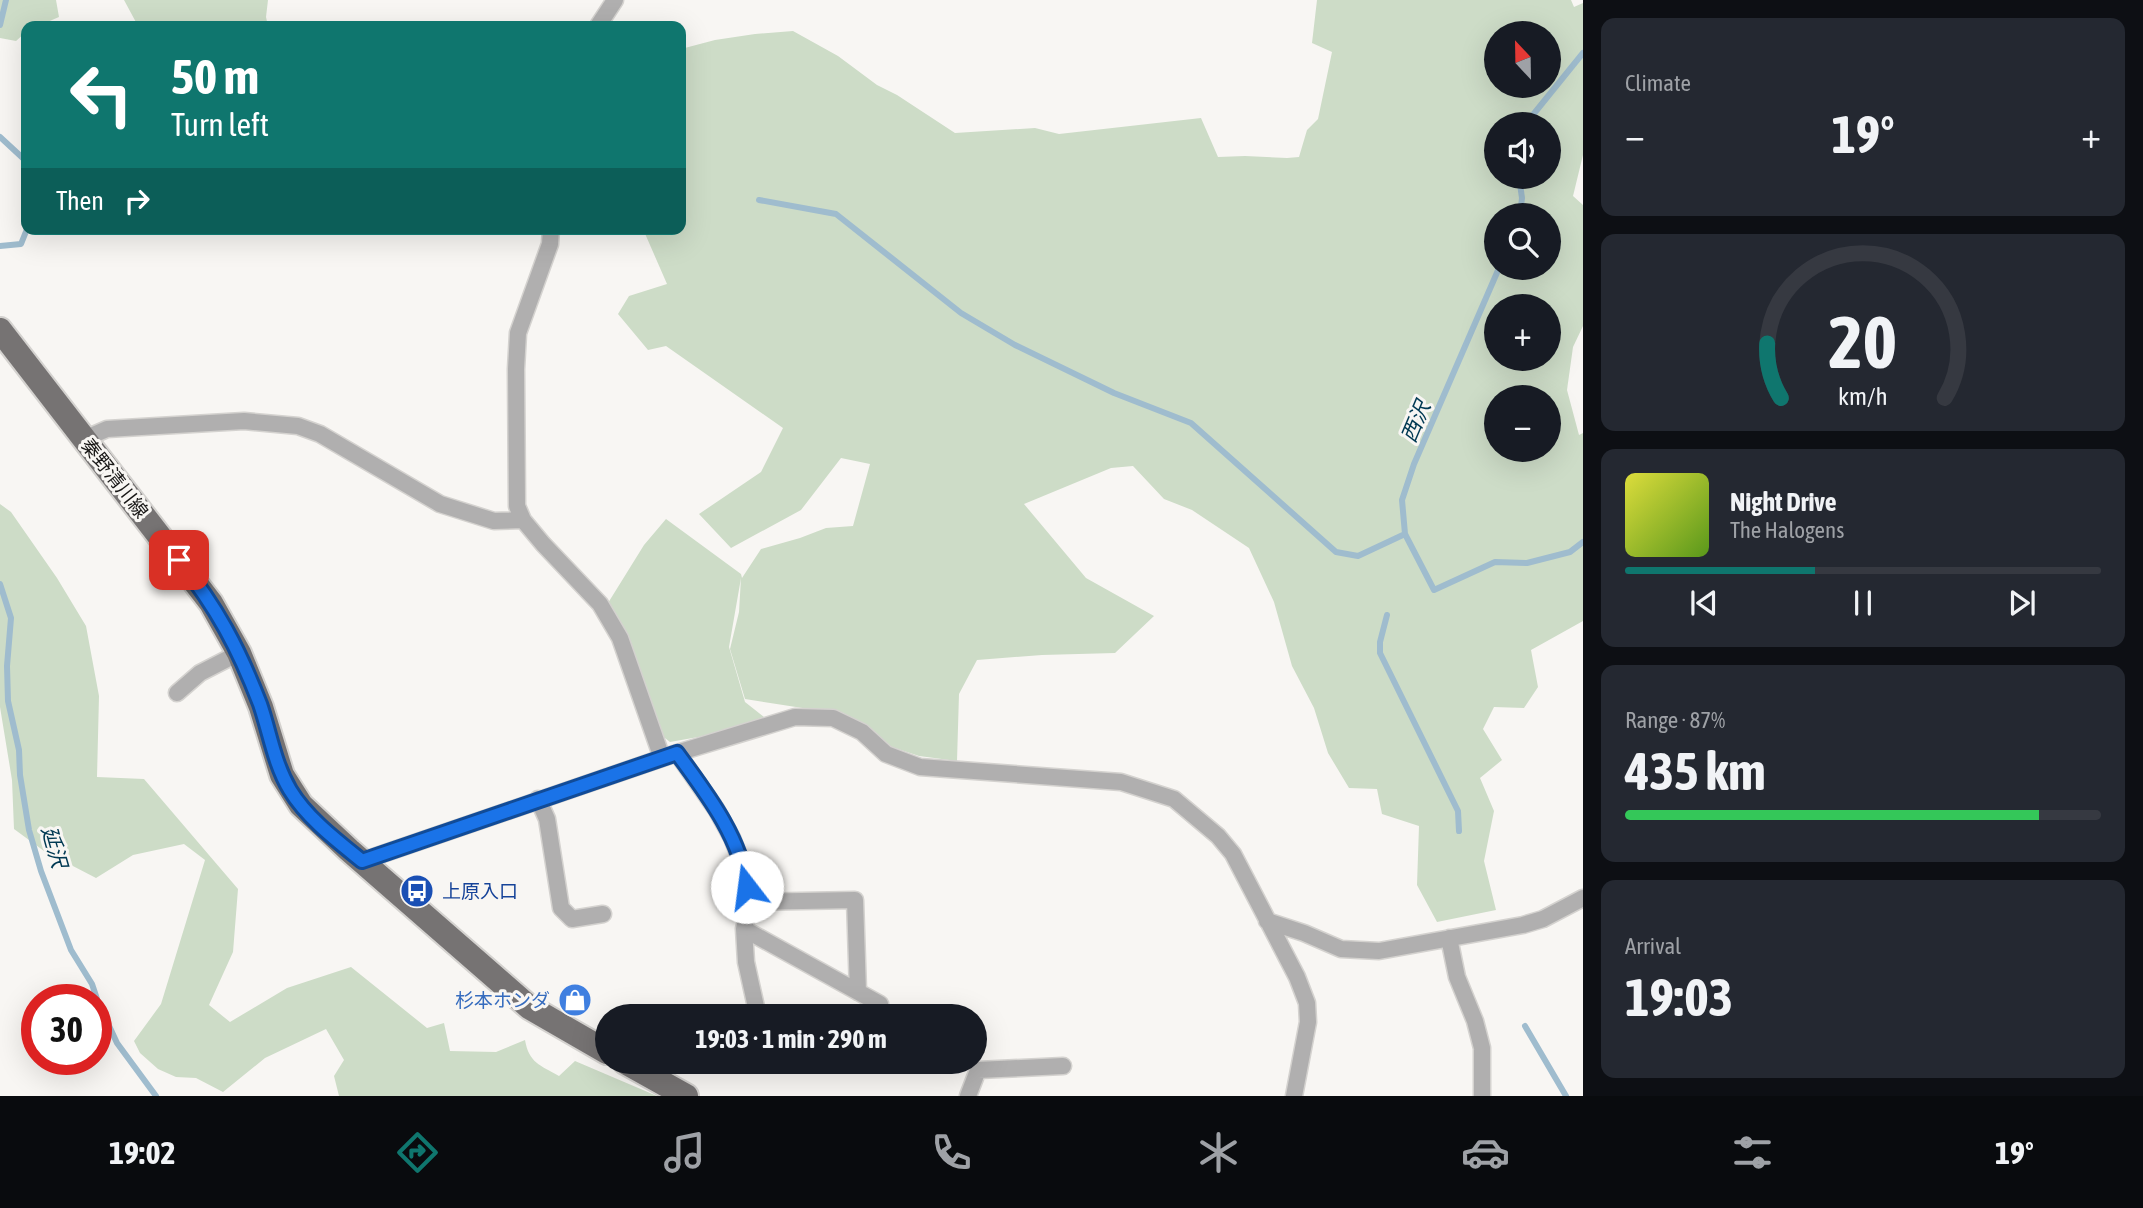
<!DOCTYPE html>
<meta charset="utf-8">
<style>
body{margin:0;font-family:"Asap Condensed","Noto Sans JP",sans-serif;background:#242831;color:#f1f3f6;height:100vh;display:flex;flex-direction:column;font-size:26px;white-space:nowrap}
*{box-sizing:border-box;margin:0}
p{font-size:23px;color:#9ea1a6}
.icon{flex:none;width:38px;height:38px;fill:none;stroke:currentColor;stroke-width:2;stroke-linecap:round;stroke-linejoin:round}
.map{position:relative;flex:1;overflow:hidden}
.sheet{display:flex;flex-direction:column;gap:18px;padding:18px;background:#0d0f14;width:560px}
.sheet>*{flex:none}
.banner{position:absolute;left:21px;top:21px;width:665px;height:214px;border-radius:14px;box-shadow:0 7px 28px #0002;background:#0f766e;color:#fff;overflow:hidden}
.needle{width:46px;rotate:338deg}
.tools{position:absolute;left:1484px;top:21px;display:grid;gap:14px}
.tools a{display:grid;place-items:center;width:77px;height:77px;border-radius:50%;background:#171b24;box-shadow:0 7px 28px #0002;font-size:35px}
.speed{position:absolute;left:21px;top:984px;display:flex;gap:14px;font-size:35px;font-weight:700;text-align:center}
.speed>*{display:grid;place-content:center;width:91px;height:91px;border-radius:50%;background:#171b24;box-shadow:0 7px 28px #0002;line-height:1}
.speed .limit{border:10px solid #d22;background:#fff;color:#111}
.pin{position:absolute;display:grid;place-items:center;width:60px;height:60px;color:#fff;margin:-30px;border-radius:14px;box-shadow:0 4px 10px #0006}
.me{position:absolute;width:77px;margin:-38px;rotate:345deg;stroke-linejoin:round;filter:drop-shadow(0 0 5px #0008)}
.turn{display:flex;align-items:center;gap:24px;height:147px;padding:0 35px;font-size:32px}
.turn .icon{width:91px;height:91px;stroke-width:2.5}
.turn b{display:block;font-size:49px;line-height:60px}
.then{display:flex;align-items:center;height:66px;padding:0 35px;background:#0003;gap:14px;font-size:26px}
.big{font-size:52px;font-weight:700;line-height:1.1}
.sheet .tile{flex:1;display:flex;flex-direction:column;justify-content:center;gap:10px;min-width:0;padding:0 24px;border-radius:14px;background:#242831}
.sheet .dial{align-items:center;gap:0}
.dial svg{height:182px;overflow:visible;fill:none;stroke:#363941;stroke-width:7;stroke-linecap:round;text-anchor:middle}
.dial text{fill:#f1f3f6;stroke:none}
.song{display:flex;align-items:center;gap:21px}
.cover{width:84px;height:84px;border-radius:10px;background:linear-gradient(135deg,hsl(60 70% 55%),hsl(90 70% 35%))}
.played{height:7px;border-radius:4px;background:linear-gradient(90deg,#0f766e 40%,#363941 40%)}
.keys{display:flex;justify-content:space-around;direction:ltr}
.heat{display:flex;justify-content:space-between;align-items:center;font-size:38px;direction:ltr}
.charge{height:10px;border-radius:5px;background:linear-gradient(90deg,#34c759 87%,#363941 0)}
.trip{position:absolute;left:595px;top:1004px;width:392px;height:70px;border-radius:35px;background:#171b24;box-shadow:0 7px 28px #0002;font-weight:700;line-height:70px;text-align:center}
.menu{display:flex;height:112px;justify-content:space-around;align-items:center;background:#090b0e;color:#9ea1a6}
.menu .icon{width:49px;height:49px}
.menu .selected{color:#0f766e}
.menu b{font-size:32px;color:#f1f3f6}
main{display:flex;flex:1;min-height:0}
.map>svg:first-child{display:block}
.green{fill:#cddcc7;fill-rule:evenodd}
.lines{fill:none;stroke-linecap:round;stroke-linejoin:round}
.stream{stroke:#9fbcce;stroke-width:6}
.street-casing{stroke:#d4d2cf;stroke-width:19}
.primary-casing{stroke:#d4d2cf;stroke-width:28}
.street{stroke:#b0afaf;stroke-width:16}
.primary{stroke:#767373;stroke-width:24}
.route-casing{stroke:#114b97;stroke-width:18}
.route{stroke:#1a73e8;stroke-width:12}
.labels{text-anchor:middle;stroke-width:6;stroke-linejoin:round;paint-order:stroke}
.street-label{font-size:19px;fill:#171615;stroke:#f8f6f3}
.transit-label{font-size:19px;fill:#164399;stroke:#f8f6f3;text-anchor:start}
.shop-label{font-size:19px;fill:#366cbe;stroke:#f8f6f3;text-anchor:end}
.water-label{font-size:21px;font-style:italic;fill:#003953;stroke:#f8f6f3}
</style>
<main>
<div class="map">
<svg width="1583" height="1096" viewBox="0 0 1583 1096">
<rect width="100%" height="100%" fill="#f8f6f3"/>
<path class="green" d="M0 0H56L59 17 38 26H26V32L16 41 0 38Z
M124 0H268L266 17 268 26H138Z
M1317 0H1571L1574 7 1583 3V155L1573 196 1583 205V326L1573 347 1567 390 1579 435 1583 433V621L1531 650 1538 687 1524 708 1494 707 1483 729 1502 760 1480 778 1494 811 1484 861 1496 910 1437 922 1417 885 1419 826 1382 814 1377 789 1349 788 1328 753 1314 708 1292 666 1274 602 1249 548 1192 510 1164 499 1133 466 1111 468 1024 504 1086 578 1154 616 1115 653 1042 655 977 660 959 694 957 761 919 756 886 745 862 726 809 709 745 699 730 649 739 612 741 578 729 647 745 702 764 717 704 736 670 742 661 735 608 603 644 545 666 519 741 574 742 578 761 549 800 538 826 528 853 526 870 464 841 458 801 510 731 548 699 514 761 472 783 428 666 346 648 350 618 314 629 296 667 284 643 229H681V49L715 40 755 34 793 31 838 56 877 85 897 95 955 133 1035 128 1059 134 1201 118 1218 157 1245 156 1287 158 1299 157 1307 130 1318 119 1332 52 1312 43ZM1496 33H1549V86H1496ZM1496 124H1549V177H1496ZM1496 215H1549V268H1496ZM1496 306H1549V359H1496ZM1496 397H1549V450H1496Z
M0 504 11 512 57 578 86 626 99 696 97 777 144 779 238 889 233 952 209 1005 230 1022 287 988 351 967 427 1028 444 1023 450 1051 496 1052 525 1040C529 1063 540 1065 559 1076L575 1061 657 1096H339L334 1076 344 1060 326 1029 265 1058 223 1092 196 1078 176 1077 158 1069 140 1053 134 1041 161 1004 205 860 184 844 133 855 96 878 44 851 14 829 12 780 0 707Z"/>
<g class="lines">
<path class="stream" d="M0 25 6 0
M1528 124 1532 116 1583 53
M0 137 26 161
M1519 177 1522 198 1520 215
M759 200 836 214 961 313 1015 345 1114 393 1191 423 1336 552 1358 556 1405 534
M0 246 21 244 27 229
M1499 268 1414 464 1402 500 1405 534 1434 590 1495 562 1527 563 1570 552 1583 542
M0 584 11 618 7 666 8 701 19 750 20 775 29 830 41 871 71 950 92 984 98 1002 117 1043 156 1096
M1387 615 1380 642V653L1458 811 1459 831
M1525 1026 1566 1096"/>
<defs>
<path id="street" d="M598 26 615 0
M551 229 550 244 518 333 516 369 517 506 523 520 543 544 600 604 620 638 662 758
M84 439 107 429 244 421 298 426 320 434 440 504 494 521 523 520
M177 693 200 673 239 653
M677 753 716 809 732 838 745 871 750 902 744 929 746 962 758 1016
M538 799 547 819 561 908 572 919 603 914
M362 861 677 753 795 717 833 718 862 732 886 754 920 767 1121 782 1174 799 1218 836 1233 854 1297 977 1307 1003 1308 1022 1294 1096
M750 902 855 900 858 992
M1267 921 1304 933 1341 949 1379 951 1523 925 1543 919 1583 898
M744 929 880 1004
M1449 938 1457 977 1475 1021 1482 1048V1096
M968 1096 978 1070 1063 1066"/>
<path id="primary" d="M0 330 211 603 239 653 261 707 282 775 301 805 349 850 529 1007 607 1052
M625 1062 686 1096"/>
</defs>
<use href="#street" class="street-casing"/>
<use href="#primary" class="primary-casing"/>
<use href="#street" class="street"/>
<use href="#primary" class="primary"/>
</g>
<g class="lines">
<defs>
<path id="route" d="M179 560C217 608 238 647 260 704 270 733 274 763 290 790 307 818 336 840 362 861L677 753C706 793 740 836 747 887"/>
</defs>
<use href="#route" class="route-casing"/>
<use href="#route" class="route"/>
</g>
<defs>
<symbol id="bus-disc" viewBox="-11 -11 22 22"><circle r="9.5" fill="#1a4fb4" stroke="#f8f6f3"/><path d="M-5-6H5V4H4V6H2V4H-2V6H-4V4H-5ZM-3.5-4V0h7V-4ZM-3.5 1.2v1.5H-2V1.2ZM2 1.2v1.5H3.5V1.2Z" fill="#fff"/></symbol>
<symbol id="shop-disc" viewBox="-11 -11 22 22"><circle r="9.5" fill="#3f7fe0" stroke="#f8f6f3"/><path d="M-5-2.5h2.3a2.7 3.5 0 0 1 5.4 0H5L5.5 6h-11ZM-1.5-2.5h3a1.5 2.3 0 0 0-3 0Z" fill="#fff"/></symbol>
</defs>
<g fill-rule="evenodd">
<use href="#bus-disc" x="398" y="872" width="38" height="38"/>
<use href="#shop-disc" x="556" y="981" width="38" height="38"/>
</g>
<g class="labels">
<g class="street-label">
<text transform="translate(115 478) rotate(52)" y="7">秦野清川線</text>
</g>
<g class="transit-label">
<text x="442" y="898">上原入口</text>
</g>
<g class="shop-label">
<text x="550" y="1007">杉本ホンダ</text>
</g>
<g class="water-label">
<text transform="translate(1416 422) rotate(-67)" y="7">西沢</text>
<text transform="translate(54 847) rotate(74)" y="7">延沢</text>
</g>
</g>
</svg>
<div class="tools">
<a><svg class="needle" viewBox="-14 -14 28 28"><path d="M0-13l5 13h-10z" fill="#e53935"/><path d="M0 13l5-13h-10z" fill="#9ea1a6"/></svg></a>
<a><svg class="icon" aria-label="sound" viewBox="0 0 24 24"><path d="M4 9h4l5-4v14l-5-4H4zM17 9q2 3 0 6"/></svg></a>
<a><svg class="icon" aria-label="search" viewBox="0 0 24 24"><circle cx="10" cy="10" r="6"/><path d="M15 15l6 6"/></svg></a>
<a>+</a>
<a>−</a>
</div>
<div class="speed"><div class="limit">30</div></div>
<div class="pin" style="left:179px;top:560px;background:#d93025"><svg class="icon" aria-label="arrive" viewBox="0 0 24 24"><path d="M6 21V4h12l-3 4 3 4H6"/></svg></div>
<svg class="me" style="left:747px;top:887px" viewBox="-20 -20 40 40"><circle r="19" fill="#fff"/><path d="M0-13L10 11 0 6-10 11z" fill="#1a73e8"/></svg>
<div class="trip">19:03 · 1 min · 290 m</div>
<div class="banner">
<div class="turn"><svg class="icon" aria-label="left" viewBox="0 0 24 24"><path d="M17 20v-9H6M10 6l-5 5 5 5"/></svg><div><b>50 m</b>Turn left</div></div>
<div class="then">Then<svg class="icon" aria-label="right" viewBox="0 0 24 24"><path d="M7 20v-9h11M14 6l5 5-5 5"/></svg></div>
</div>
</div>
<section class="sheet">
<div class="tile"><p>Climate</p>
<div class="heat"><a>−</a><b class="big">19°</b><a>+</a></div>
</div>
<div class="tile dial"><svg viewBox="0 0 100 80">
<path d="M14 69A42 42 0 1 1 86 69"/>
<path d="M14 69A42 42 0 0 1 8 45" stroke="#0f766e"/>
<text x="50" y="56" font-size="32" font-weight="700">20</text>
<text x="50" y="72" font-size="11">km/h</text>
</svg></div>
<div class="tile">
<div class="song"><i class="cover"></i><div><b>Night Drive</b><p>The Halogens</p></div></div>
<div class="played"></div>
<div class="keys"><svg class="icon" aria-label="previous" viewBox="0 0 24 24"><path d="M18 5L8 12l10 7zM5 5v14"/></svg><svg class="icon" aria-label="pause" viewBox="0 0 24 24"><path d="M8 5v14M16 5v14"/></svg><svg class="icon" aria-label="next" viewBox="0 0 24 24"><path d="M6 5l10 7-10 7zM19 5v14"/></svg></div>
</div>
<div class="tile"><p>Range · 87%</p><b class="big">435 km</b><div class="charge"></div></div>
<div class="tile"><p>Arrival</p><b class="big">19:03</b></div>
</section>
</main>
<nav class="menu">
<b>19:02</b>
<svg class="icon selected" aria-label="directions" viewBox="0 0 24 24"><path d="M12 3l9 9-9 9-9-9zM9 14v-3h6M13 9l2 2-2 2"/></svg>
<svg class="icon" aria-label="music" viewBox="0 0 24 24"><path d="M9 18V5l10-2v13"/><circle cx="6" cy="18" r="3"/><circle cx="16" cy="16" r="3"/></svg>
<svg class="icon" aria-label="phone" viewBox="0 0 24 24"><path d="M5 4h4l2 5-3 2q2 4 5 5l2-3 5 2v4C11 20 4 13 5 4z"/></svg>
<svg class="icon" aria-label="climate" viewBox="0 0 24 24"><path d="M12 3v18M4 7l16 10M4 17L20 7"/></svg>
<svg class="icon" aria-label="car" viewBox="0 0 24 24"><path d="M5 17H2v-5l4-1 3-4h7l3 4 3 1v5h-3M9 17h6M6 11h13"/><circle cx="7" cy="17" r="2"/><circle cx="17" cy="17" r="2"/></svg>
<svg class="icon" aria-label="filters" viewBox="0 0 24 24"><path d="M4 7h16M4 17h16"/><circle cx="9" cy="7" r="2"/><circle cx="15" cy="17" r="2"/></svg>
<b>19°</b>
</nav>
